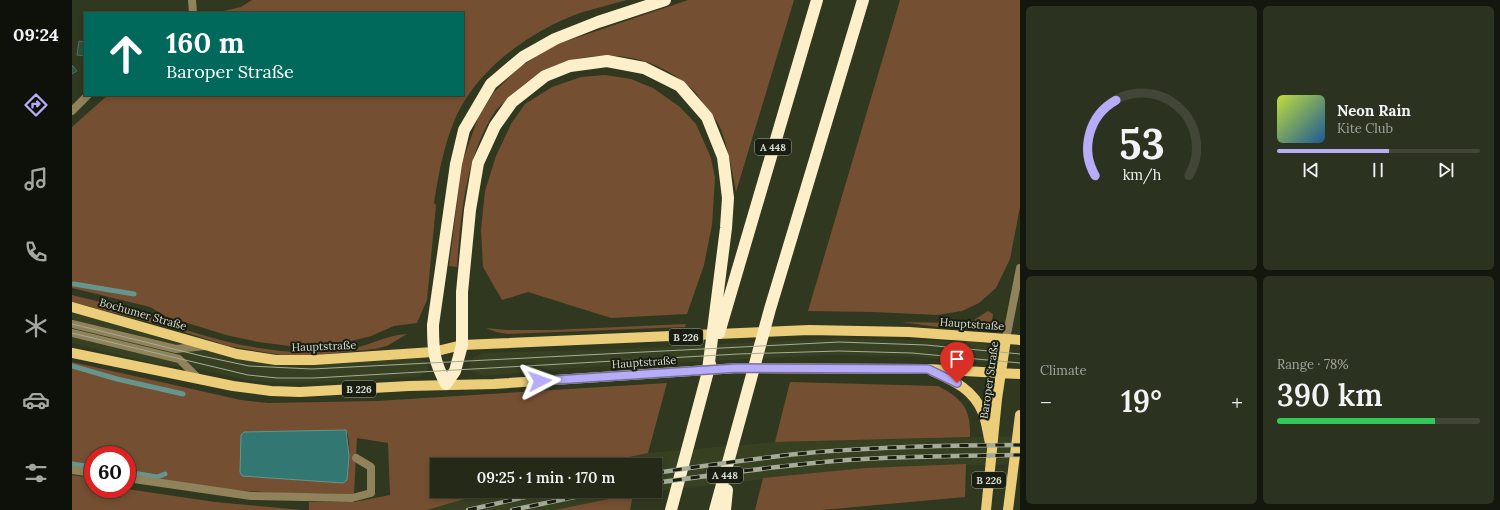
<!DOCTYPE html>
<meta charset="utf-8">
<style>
body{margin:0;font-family:Lora,serif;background:#2c3220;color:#f1f3f6;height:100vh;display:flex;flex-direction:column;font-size:15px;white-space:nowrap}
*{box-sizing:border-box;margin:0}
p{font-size:13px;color:#a3a7a1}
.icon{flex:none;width:22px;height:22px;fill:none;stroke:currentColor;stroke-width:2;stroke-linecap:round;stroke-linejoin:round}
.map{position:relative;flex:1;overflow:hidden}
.side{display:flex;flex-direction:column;gap:6px;padding:6px;background:#14170d;width:480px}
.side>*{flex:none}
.guide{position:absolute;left:12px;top:12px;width:380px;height:84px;border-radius:0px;box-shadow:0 2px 6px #0003,0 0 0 1px #414636;background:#00695c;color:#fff;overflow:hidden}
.speed{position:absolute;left:12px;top:446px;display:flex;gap:8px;font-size:20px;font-weight:700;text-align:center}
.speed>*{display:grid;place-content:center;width:52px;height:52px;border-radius:50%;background:#242a17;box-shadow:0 2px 6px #0003,0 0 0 1px #414636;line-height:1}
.speed .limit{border:6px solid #d22;background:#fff;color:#111}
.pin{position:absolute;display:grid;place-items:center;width:34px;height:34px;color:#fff;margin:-41px -17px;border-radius:50% 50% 50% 0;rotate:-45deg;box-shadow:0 0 4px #0007}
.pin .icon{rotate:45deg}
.me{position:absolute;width:44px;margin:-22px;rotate:86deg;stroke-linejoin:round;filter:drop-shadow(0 0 3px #0008)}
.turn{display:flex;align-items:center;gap:14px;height:84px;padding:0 16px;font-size:18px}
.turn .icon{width:52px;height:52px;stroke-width:2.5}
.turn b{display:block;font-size:28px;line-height:34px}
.big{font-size:30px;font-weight:600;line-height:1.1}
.side .card{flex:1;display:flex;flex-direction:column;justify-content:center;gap:6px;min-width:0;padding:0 14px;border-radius:6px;background:#2c3220}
.side .dial{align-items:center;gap:0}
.dial svg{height:104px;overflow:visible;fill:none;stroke:#414636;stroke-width:7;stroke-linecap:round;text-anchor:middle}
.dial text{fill:#f1f3f6;stroke:none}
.song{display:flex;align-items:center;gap:12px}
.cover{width:48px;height:48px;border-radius:6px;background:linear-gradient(135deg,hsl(70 70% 55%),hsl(210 70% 35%))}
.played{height:4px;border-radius:2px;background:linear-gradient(90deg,#b6acf8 55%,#414636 55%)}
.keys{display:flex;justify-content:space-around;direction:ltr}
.heat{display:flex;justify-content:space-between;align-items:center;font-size:22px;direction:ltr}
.charge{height:6px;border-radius:3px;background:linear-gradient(90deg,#34c759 78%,#414636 0)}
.side .tiles{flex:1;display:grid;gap:6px;grid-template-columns:repeat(2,1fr)}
.trip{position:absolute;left:358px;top:458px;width:232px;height:40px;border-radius:0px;background:#242a17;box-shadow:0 2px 6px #0003,0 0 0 1px #414636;font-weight:600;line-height:40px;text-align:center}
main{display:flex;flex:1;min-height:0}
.menu{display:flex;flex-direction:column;width:72px;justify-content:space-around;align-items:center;background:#0e1109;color:#a3a7a1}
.menu .icon{width:28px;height:28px}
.menu .selected{color:#b6acf8}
.menu b{font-size:18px;color:#f1f3f6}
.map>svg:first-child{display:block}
.built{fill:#374122}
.green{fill:#744f32;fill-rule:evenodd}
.water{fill:#337773;stroke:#64968e}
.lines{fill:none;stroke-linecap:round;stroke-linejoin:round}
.stream{stroke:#64968e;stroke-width:5}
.building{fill:#25543a;stroke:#4f6c5a}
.lane{stroke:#90825a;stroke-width:8}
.street{stroke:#90825a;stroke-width:8}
.primary{stroke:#ecce7a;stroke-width:10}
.highway{stroke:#fcefc9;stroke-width:12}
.tram{stroke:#a5ac99;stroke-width:1}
.rail-casing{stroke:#a5ac99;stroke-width:4.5}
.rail{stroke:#1a1e12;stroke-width:3;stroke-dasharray:9;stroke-linecap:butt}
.route-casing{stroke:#7670a1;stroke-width:10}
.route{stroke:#b6acf8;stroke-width:7}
.labels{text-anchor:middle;stroke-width:4;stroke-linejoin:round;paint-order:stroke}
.shield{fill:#1a1e12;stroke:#9ea495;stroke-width:1}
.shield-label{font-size:10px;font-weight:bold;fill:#d7ddcd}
.street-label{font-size:11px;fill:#d7ddcd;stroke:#1a1e12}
</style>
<main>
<nav class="menu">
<b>09:24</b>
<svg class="icon selected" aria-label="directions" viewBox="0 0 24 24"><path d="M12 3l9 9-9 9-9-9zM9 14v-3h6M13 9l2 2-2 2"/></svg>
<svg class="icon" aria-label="music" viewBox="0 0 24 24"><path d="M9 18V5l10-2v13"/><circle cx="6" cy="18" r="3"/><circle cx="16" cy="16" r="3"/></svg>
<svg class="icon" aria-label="phone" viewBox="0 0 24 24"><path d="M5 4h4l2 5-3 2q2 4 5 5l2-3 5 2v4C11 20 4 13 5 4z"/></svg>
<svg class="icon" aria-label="climate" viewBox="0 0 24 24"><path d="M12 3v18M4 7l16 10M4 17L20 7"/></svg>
<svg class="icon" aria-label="car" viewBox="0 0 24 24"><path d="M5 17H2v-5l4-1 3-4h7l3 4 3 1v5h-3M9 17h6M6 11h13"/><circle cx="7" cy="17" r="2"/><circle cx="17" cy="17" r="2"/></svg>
<svg class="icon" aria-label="filters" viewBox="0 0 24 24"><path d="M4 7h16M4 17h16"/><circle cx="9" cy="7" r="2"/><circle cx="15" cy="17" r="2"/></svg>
</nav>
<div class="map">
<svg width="948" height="510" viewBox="0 0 948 510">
<rect width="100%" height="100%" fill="#30381f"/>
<path class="built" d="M0 313 203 364 247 365 348 358 355 363 356 370 347 377 234 383H207L174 380 127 369 83 364 0 343Z
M767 338 907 342 916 345 919 354 918 358 912 362 822 356 754 355 485 369 412 376 400 371 398 365 401 358 411 353 550 349Z
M948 436V464L793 468 561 494 483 510H355L420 491H583V465H521L576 453 703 442Z"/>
<path class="green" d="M180 0H555C540 4 524 8 508 13 457 31 401 72 381 124 371 149 366 177 362 203L364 205 355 300 345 323 322 326 299 336 267 344 218 346 186 342 154 335 93 316 78 307 0 288V127L36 95H391V13H143L169 7Z
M616 0H722L664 192C660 170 656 147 648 127 644 119 637 112 632 105 629 100 625 94 621 90 569 41 489 45 439 96 434 101 426 107 422 113 393 159 389 214 385 267L377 266 390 163 406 118 422 92 448 67 480 46Z
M828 0H948V207L938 259 924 288 907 303 890 311 865 315 801 312 736 311Z
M533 75 559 79 581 88 608 107 624 124 639 158 643 178 640 225 632 265 615 314 539 318 456 292 430 300 411 267 409 230 413 191 424 156 439 124 453 104 480 87 509 77Z
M0 295 78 314C88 324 104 327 117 331 168 347 219 357 273 350 295 347 313 335 335 334L315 346 303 349 236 356 209 355 156 346 103 329 0 302Z
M916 311 921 314 920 321C897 335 855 325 829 322L888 323 902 320Z
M614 324 613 327 435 334 424 332 414 328 435 330H479Z
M0 362 169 400 196 403 305 401 595 383 576 453 521 465H365V491H420L355 510H237V502H282L318 495 316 443 285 438 282 494H277L206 493 162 490 55 475V455H21V470L0 467ZM274 430C280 442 276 467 275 480L169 435 172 432Z
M718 382 866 386C891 399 899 409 898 437L703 442Z
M894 464 893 497 750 510H683L691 478 793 468Z
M0 475 21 478V489H55L143 502 230 510H0Z
M561 494 558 510H483Z"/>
<path class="water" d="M274 430 277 456 275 480 271 483 170 476 168 472 169 435 172 432Z"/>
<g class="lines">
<path class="stream" d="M2 284 62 294
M0 366 45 379 111 394
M0 464 21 467
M55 472 85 477 93 474"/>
</g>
<path class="building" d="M7 41 13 42V56L5 55Z
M0 65 5 71 0 74Z"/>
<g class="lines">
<path class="lane" d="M0 324 104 349 133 346
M0 333 107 359 126 378
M0 470 21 473
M55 478 179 496 280 498 299 493V467L284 458"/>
<path class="street" d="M120 0 121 13
M0 111 16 95
M934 339 948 268"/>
<path class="primary" d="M0 307 165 354 204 360H242L361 352 390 345 737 330 837 332 948 340
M0 353 161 386 199 391 228 392 337 386 422 384 666 368 856 369 948 374
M860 371C882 381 901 389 911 413 914 420 916 435 918 443
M914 510 925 399 934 339
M936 510 948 415"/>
<path class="highway" d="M593 0 526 22 483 39 451 57 419 84 392 130 384 164 361 325C361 352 362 361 374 384L383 371 390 345V292L398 210 406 163 423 126 440 102 473 76 498 66 535 61 572 68 608 86 635 117 651 157 656 198 654 228 636 370
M647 333 745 0
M599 510 638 364
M643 510 698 309 791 0
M653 510 655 490"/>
<path class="tram" d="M0 324 130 356 177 366 240 369 767 342 854 345 948 354
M0 333 176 375 205 378H242L666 354 767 351 840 353 948 363"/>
<defs>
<path id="rail" d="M583 473C637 465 691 457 745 452 813 447 880 445 948 445
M583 483C647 474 711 465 775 460 833 456 890 456 948 455
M396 510 480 491
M440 510 532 491"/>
</defs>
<use href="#rail" class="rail-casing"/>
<use href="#rail" class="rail"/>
</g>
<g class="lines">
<defs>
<path id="route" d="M468 381 666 368 856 369 885 383"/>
</defs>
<use href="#route" class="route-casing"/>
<use href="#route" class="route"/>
</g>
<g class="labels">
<g class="shield">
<rect x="683" y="139" width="36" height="16" rx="3"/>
<rect x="597" y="329" width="34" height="16" rx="3"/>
<rect x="270" y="381" width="34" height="16" rx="3"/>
<rect x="635" y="467" width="36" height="16" rx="3"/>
<rect x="900" y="472" width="34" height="16" rx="3"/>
</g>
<g class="shield-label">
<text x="701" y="151">A 448</text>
<text x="614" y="341">B 226</text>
<text x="287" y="393">B 226</text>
<text x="653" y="479">A 448</text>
<text x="917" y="484">B 226</text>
</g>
<g class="street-label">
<text transform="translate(71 314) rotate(16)" y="4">Bochumer Straße</text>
<text transform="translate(900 324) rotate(4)" y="4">Hauptstraße</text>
<text transform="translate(252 346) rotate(-2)" y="4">Hauptstraße</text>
<text transform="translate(572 362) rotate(-4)" y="4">Hauptstraße</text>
<text transform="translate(917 380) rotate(-82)" y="4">Baroper Straße</text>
</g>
</g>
</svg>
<div class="speed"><div class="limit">60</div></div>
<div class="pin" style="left:885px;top:383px;background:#d93025"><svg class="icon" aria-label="arrive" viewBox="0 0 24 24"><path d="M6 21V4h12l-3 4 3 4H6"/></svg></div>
<svg class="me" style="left:468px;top:381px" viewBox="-20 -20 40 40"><path d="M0-17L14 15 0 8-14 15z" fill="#b6acf8" stroke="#fff" stroke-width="4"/></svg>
<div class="trip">09:25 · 1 min · 170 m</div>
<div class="guide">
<div class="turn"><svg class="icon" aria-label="ahead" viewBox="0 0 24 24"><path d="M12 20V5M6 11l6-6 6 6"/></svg><div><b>160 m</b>Baroper Straße</div></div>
</div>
</div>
<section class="side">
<div class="tiles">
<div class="card dial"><svg viewBox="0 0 100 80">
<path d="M14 69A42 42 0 1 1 86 69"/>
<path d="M14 69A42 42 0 0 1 30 11" stroke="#b6acf8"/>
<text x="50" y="56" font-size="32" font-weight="700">53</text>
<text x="50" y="72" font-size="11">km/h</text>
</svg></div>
<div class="card">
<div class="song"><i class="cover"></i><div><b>Neon Rain</b><p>Kite Club</p></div></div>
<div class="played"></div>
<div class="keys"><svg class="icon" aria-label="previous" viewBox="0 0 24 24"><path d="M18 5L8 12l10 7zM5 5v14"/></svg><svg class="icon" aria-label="pause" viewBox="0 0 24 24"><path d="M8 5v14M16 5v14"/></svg><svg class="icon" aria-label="next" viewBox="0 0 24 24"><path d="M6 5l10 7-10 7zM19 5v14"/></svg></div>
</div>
<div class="card"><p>Climate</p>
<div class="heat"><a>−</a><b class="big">19°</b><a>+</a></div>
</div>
<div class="card"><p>Range · 78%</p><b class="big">390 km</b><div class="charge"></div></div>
</div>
</section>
</main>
